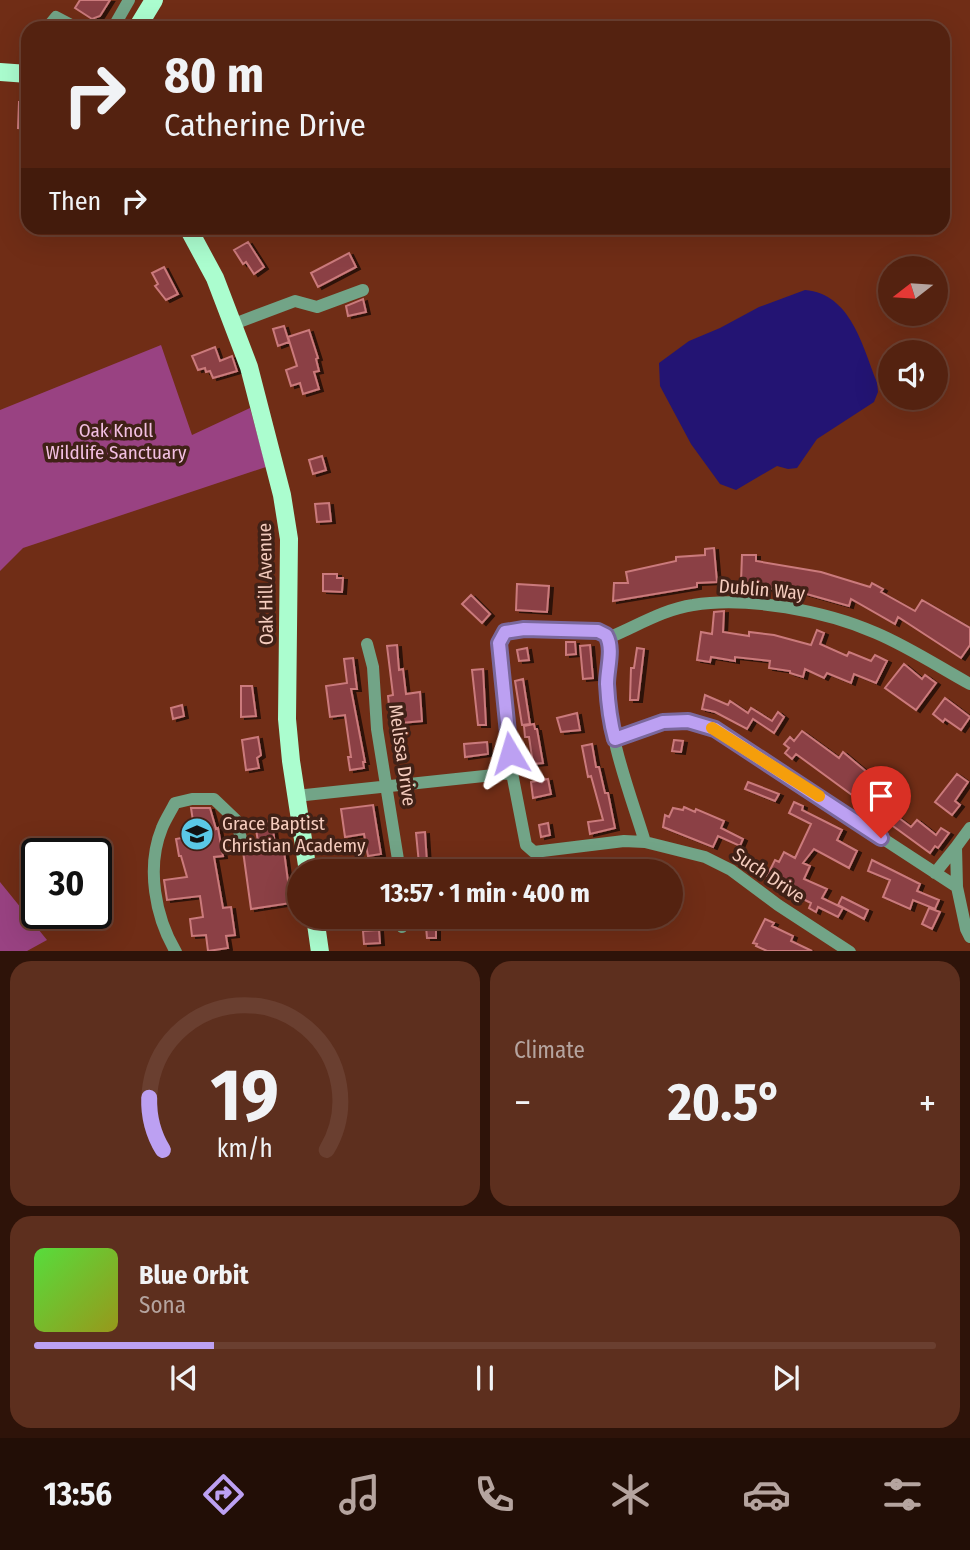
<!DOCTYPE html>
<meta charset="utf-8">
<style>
body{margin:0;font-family:"Fira Sans Condensed",sans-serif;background:#5d2f1e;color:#f1f3f6;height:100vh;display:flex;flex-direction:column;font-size:26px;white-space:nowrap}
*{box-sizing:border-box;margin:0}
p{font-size:23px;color:#b5a49f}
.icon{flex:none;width:38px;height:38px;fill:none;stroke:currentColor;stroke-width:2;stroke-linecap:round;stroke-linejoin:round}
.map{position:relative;height:951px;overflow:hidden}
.side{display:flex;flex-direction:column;gap:10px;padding:10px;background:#2e1309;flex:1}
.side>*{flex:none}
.hud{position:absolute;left:21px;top:21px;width:929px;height:214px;border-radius:21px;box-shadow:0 7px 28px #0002,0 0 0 2px #6a3f30;background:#542210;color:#f1f3f6;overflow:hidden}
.needle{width:46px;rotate:253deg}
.buttons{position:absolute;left:878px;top:256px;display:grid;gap:14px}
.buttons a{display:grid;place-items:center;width:70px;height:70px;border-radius:50%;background:#542210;box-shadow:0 7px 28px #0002,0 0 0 2px #6a3f30;font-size:35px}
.speed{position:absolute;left:21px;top:838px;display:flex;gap:14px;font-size:35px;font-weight:700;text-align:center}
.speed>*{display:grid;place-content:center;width:91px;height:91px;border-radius:50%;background:#542210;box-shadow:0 7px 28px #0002,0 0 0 2px #6a3f30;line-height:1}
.speed .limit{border:4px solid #111;border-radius:10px;background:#fff;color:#111}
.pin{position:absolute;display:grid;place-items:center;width:60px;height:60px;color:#fff;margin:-72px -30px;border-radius:50% 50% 50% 0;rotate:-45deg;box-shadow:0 0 7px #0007}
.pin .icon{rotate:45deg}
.me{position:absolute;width:77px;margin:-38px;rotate:353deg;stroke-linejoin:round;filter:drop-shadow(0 0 5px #0008)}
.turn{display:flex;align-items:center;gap:24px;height:147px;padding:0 28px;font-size:32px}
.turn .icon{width:91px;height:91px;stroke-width:2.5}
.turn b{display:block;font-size:49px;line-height:60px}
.then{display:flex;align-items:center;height:66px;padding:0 28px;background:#0003;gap:14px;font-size:26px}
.big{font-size:52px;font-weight:700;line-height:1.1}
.side .widget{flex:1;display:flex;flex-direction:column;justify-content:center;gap:10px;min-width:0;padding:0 24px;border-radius:21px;background:#5d2f1e}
.side .dial{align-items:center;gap:0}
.dial svg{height:182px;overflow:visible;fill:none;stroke:#6a3f30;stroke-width:7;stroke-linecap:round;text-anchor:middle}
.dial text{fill:#f1f3f6;stroke:none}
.song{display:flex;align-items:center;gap:21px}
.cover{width:84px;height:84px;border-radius:10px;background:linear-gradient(135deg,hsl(110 70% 55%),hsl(60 70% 35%))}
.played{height:7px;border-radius:4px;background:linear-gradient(90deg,#bca0f2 20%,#6a3f30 20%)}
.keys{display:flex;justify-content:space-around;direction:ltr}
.heat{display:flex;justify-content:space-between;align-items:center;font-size:38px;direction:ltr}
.side .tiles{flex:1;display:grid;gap:10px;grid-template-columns:1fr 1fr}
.widget:last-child{grid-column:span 2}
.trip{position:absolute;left:287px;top:859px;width:396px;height:70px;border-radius:35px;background:#542210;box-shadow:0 7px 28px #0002,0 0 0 2px #6a3f30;font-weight:700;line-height:70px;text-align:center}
.dock{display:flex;height:112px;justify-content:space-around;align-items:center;background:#220e06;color:#b5a49f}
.dock .icon{width:49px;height:49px}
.dock .selected{color:#bca0f2}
.dock b{font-size:32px;color:#f1f3f6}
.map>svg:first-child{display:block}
.green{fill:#994282}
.water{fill:#231473}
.building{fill:#8b4144;stroke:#cb7a7c;stroke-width:2;filter:url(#shadow)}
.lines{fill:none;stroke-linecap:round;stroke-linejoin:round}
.minor{stroke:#72a487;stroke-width:12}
.major{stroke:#abfdcf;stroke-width:18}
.route-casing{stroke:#7a689d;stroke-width:18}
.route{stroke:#bca0f2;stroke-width:12}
.slow{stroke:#f59e0b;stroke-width:12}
.labels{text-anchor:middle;stroke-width:7;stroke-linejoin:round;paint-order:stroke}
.park-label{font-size:19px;fill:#f2bfe1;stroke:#402117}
.street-label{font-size:19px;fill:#f5ccbe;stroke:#402117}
.poi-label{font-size:19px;fill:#f5ccbe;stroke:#402117;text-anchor:start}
</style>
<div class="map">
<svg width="970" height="952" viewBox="0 0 970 952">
<defs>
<filter id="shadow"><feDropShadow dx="4" dy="2" stdDeviation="0" flood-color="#0009"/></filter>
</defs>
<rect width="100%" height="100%" fill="#702d16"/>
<path class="green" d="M161 345 192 435 250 408 266 467 23 548 0 571V410Z
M0 882 47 940 27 951H0Z"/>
<path class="water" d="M805 290C851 294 862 345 877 382L878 392 874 402 817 439 797 468 788 469 777 466 736 490 720 484 691 444 660 386 659 363 689 341 720 328 759 307Z"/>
<path class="building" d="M80 0H110L100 16 92 19 75 8Z
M19 102 28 103V129L18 128Z
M248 242 264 267 254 274 246 262 243 264 234 250Z
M349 253 356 267 318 287 311 273Z
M164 267 178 294 166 300 155 286 158 284 152 273Z
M363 299 366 312 348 316 346 306Z
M284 326 289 342 278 346 273 329Z
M309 330 318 358 316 359 319 371 314 372 319 389 303 394 300 383 291 386 286 370 297 366 288 337Z
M215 347 220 361 232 356 237 371 213 378 210 371 206 372 205 368 198 370 192 356Z
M322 456 326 470 313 474 309 460Z
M329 503 331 521 317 522 315 504Z
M714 548 717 582 697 583V587L613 601 614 583H628L626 572 676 561V557L705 555V549Z
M742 555H756V561L821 572 870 587 872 583 883 589 881 592 915 611 922 600 970 628V645L961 658 898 617 895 624 851 599 849 606 803 593 765 588V584L741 582Z
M323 574H337V578H343L342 592 323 591Z
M517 584 549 586 547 612 516 610Z
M471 595 490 614 482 623 462 604Z
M724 611 723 632 749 636V632L774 635 811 645 817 630 824 633 820 644 847 656 849 652 871 661 875 655 887 661 876 683 854 674 851 683 827 673 824 678 805 669 803 677 790 673V671L769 668 770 661 735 657V661L711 657 710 662 697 660 701 632 712 634 714 612Z
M566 642H575L576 654 566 655Z
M397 645 399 670 403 669 406 694 420 692 422 721 391 724 388 696 393 695 387 646Z
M590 645 593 678 583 679 580 646Z
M527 648 529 660 519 661 517 650Z
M637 648 644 649 638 700H630L631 668H634Z
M353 658 357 689H351L365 762H363L364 768 350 770 348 757H351L345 715 330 717 326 686 347 683 344 659Z
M904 664 922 679 925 675 936 683 916 710 885 688Z
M483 669 486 725H478L472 670Z
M523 679 530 724 522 725 515 681Z
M241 686H252L256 716 241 717Z
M705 695 728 705 730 701 748 713 751 708 772 721 778 712 784 717 774 733 753 719 747 729 715 712 702 709Z
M945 698 970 717 961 730 945 719 943 722 933 714Z
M182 705 184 716 173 719 171 708Z
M577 713 580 730 561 732 557 718Z
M534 724 535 729H537L543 763 533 764 529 737H525L524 726Z
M802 731 839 758 843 752 868 773 861 782 880 798 874 806 854 791 852 795 796 754 792 759 785 753 789 748 784 744 790 737 794 741Z
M258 737 261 755 257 758 259 768 246 770 242 740Z
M674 740 683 741 681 752 672 751Z
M487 742 488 754 465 757 464 744Z
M592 744 596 767H599L605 793H608L615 828 590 834 588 822 603 820 591 776 588 777 582 746Z
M957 774 968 782 955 801 960 805 952 815 935 802Z
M548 779 551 794 533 798 531 782Z
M748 782 779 794 775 801 745 789Z
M794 802 803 806 802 810 842 830 837 840 857 851 849 868 814 849 803 863 810 866 804 879 827 889 822 898 843 908 838 917 818 907 816 912 809 908 811 903 791 893 793 889 767 876 775 860 779 862 784 852 795 858 811 824 789 813Z
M373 805 381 854 368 856 364 834 345 837 341 809Z
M684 807 695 812 696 809 724 821 721 828 743 839 740 846 718 836 713 847 663 827 665 815 669 817 673 808 683 810Z
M191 808H210L216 829 218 828 223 856 214 857 223 908 231 907 235 935 226 936 228 948 208 951 206 935 192 936 190 919 203 917 200 896 167 900 164 880 187 877 181 856H179L176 839 192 836 189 821H193Z
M891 812 911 827 917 820 936 835 941 828 949 833 938 848 935 846 930 853 886 821Z
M272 821 275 845 283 844 291 903 251 909 243 851 259 848 255 823Z
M548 823 550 835 541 837 539 825Z
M425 832 427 863 419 864 416 833Z
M872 860 920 884 917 891 939 900 935 909 913 900 910 909 883 897 890 880 868 871Z
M584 862 612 863 611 872H584Z
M842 897 868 910 864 919 838 905Z
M929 908 940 912 932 929 922 924Z
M765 919 774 923 772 926 793 936 791 941 812 951H767L756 946 757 944 753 943Z
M426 926H436V938H427Z
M379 930 380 943 364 944 363 931Z"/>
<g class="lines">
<path class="minor" d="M47 28 56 17 77 28
M113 28 129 0
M234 324 295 301 317 307 363 290
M608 638C635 627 664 609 693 605 747 596 826 611 876 633 909 647 939 667 970 684
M367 644 373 667 377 729 400 872
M615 739 663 722 688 721 715 729 957 887 966 929 970 937
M296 796 512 773
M645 842C629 790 608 738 607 683 607 667 614 649 606 635L598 631 524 629 505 632 499 644 505 715 512 773 526 845 534 852 624 841 645 842 705 857 731 870 778 905 850 952
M956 847 970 828
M935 873 956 847 957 887
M402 927 404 917
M176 952C155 917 146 867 162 828 165 820 171 811 175 803L192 799H214L236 820 242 842"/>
<path class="major" d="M137 28 154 0
M0 72 28 74
M188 228 215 278 249 367 282 495 289 539 287 719 291 761 308 872
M315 917 320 952"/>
</g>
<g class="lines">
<defs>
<path id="route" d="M510 753 499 643 505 632 524 629 598 631 606 635C614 649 607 668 607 684 608 703 610 721 615 739L663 722 688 721 715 729 881 838"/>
</defs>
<use href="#route" class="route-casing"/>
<use href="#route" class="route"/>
<path class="slow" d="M712 728 819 796"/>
</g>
<defs>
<symbol id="school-disc" viewBox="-11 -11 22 22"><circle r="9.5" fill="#5ac8e6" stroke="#402117"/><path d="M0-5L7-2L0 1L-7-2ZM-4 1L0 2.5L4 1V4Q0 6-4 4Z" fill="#111"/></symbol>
</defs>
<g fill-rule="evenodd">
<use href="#school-disc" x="178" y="815" width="38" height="38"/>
</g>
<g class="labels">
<g class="park-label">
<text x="116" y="437">Oak Knoll<tspan x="116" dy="22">Wildlife Sanctuary</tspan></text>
</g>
<g class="street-label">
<text transform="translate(265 584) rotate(-91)" y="7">Oak Hill Avenue</text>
<text transform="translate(762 589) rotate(5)" y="7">Dublin Way</text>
<text transform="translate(403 755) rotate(82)" y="7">Melissa Drive</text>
<text transform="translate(769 875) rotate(34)" y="7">Such Drive</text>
</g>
<g class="poi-label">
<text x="222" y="830">Grace Baptist<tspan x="222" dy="22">Christian Academy</tspan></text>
</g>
</g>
</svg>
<div class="buttons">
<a><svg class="needle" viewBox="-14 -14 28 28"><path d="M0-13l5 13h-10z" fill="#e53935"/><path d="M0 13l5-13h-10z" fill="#b5a49f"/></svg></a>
<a><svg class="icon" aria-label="sound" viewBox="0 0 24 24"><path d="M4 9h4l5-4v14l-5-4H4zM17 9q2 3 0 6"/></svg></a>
</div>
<div class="speed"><div class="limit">30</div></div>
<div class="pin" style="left:881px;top:838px;background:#d93025"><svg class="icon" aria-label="arrive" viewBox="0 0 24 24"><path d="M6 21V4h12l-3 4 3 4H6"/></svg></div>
<svg class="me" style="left:510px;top:753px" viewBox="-20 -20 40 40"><path d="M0-17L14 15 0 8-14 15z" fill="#bca0f2" stroke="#fff" stroke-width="4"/></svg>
<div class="trip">13:57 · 1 min · 400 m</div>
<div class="hud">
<div class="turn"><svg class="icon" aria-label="right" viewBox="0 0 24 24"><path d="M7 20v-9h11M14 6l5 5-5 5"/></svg><div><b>80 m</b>Catherine Drive</div></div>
<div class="then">Then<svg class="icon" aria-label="right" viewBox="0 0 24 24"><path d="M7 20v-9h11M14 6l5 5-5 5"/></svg></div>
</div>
</div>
<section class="side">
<div class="tiles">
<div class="widget dial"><svg viewBox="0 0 100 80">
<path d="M14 69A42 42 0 1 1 86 69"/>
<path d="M14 69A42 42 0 0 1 8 46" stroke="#bca0f2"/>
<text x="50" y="56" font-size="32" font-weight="700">19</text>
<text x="50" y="72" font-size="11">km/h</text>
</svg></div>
<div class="widget"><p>Climate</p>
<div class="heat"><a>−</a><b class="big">20.5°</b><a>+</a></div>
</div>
<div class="widget">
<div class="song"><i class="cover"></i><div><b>Blue Orbit</b><p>Sona</p></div></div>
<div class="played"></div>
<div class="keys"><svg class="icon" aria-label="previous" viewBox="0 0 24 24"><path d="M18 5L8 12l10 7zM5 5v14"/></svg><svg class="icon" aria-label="pause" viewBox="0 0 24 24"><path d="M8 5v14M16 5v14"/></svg><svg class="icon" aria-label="next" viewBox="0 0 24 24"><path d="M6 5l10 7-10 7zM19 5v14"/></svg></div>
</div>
</div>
</section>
<nav class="dock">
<b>13:56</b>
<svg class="icon selected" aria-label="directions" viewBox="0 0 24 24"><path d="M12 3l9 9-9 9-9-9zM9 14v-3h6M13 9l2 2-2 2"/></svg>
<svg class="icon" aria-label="music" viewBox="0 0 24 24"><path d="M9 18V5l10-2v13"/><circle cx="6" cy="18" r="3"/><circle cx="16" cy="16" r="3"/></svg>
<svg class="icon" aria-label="phone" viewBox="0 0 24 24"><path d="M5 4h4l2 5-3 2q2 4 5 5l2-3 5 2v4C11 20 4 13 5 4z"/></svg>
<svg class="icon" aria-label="climate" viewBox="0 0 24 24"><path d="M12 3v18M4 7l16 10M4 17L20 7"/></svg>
<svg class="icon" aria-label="car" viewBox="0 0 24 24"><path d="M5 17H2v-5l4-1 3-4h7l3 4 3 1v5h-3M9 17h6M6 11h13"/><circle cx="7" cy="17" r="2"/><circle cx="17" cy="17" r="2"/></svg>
<svg class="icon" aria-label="filters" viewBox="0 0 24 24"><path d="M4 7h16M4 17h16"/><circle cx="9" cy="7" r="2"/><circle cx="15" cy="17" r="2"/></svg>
</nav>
